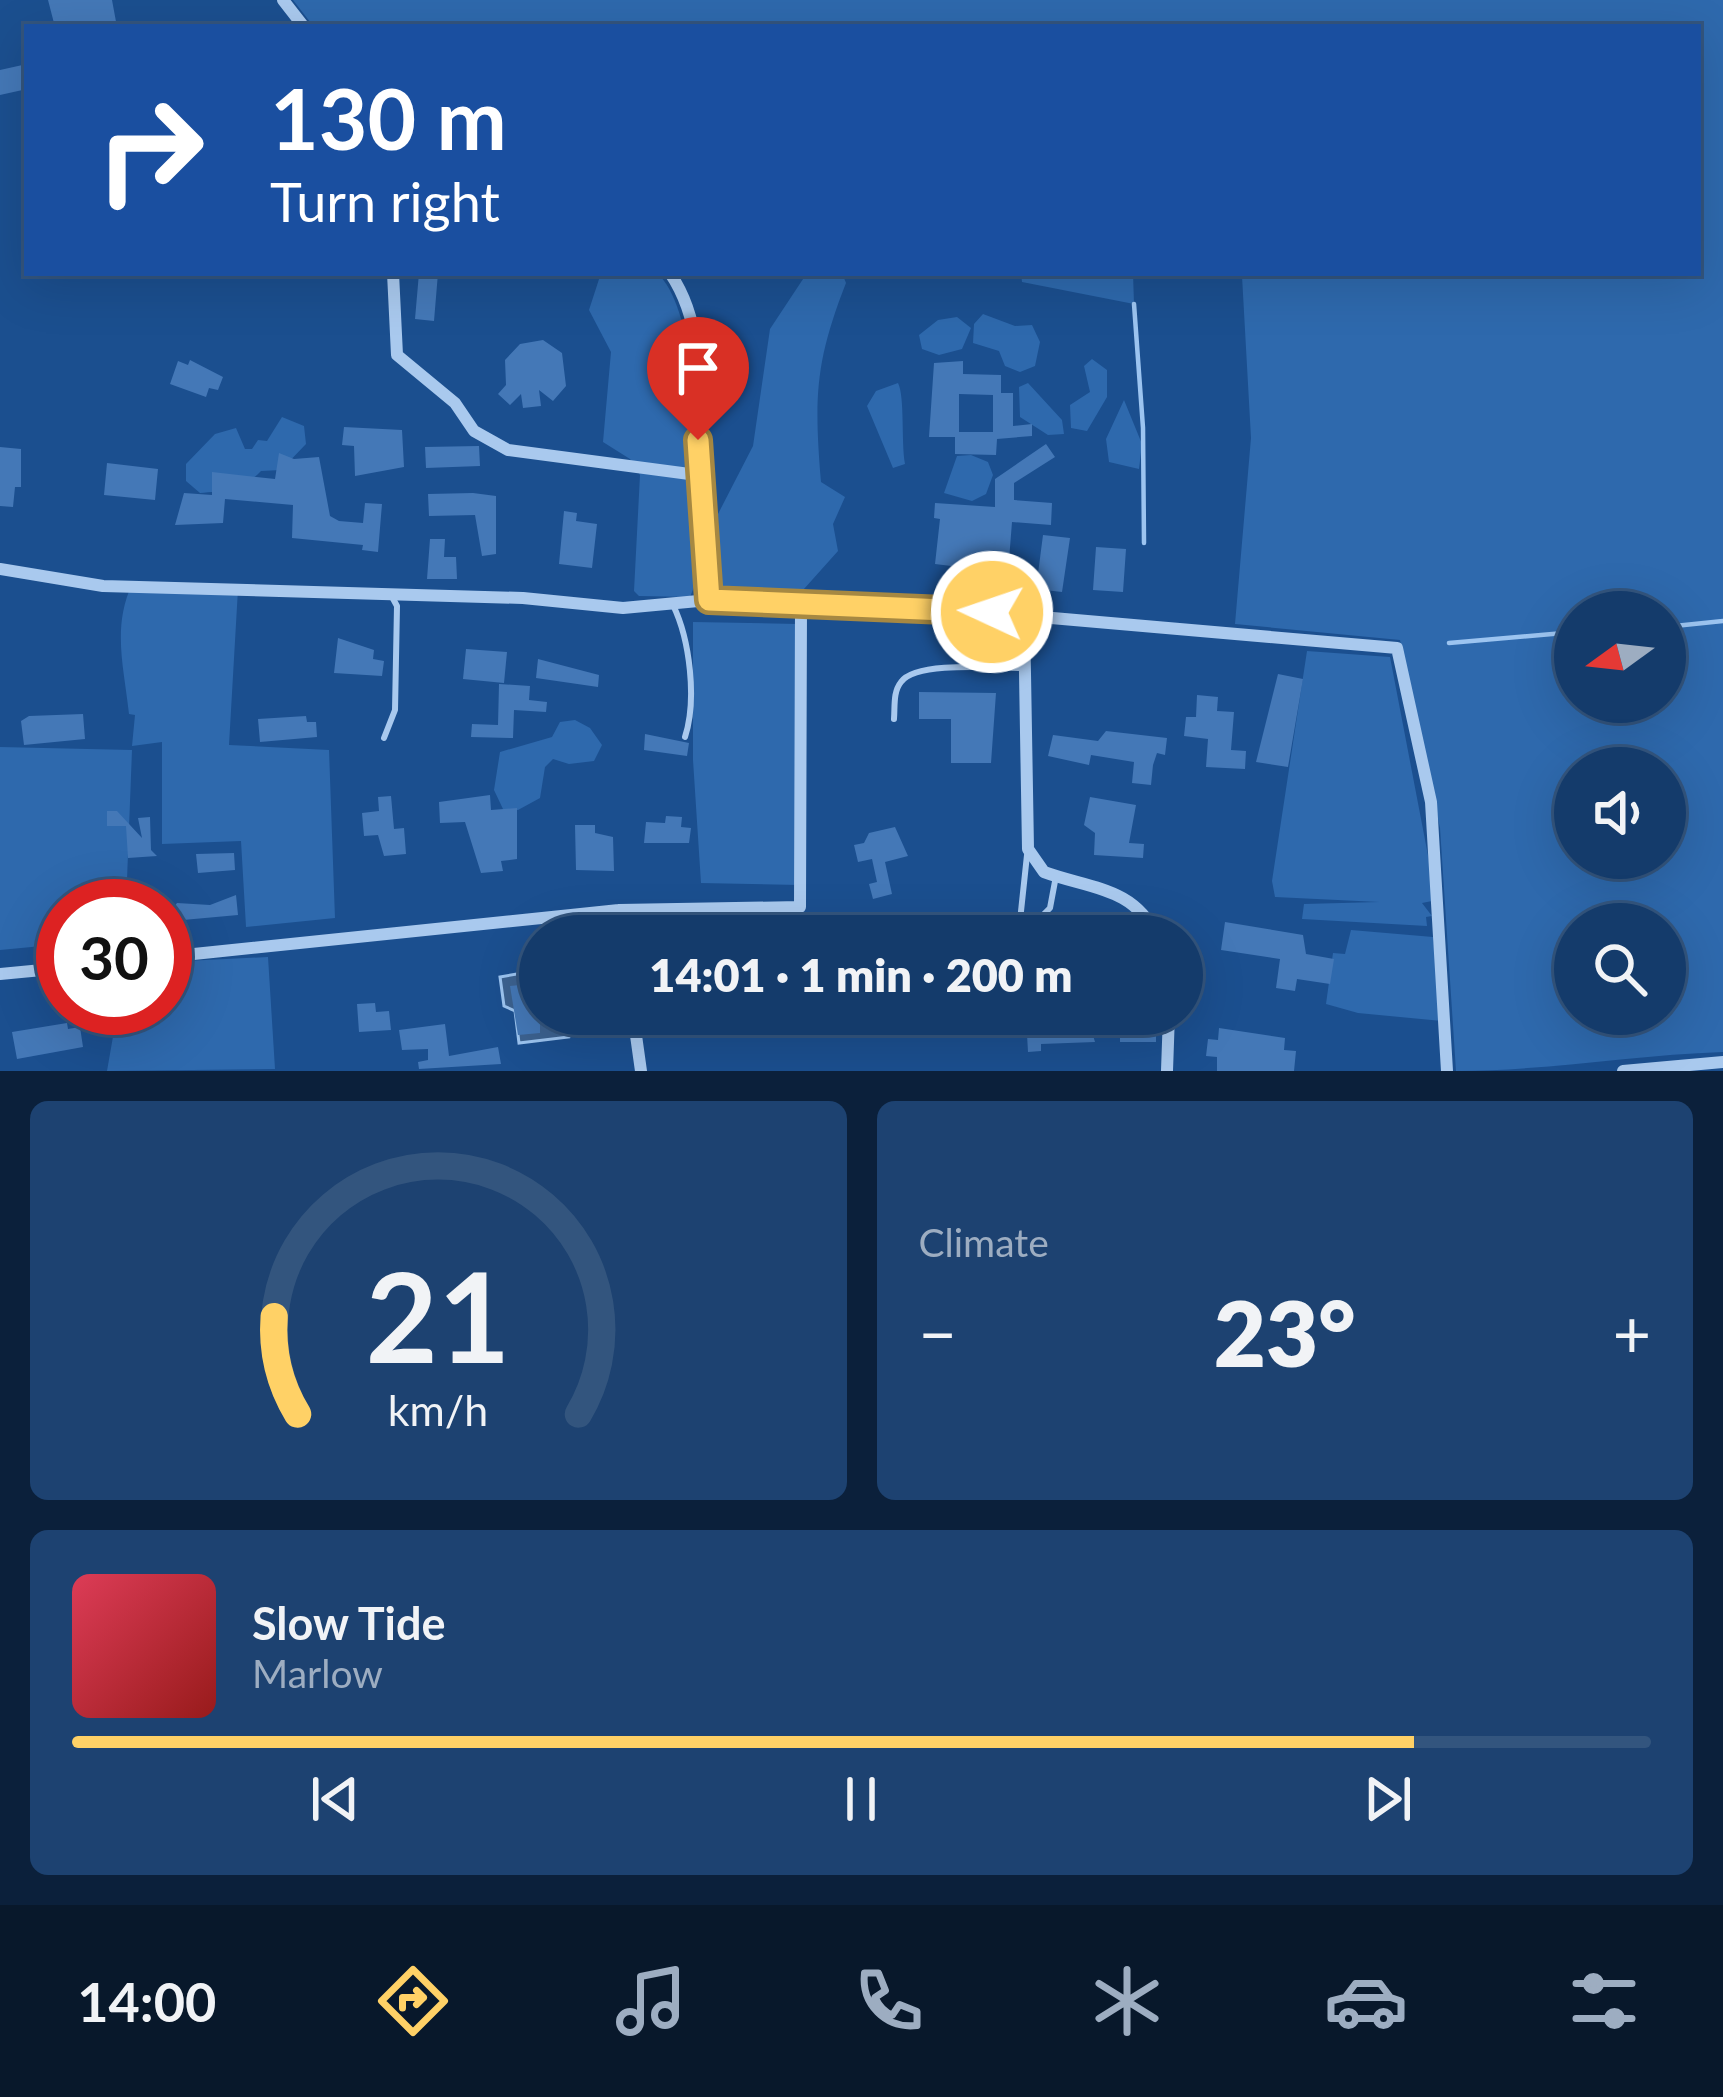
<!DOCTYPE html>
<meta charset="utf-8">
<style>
body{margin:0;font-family:Lato,sans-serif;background:#1d4271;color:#f1f3f6;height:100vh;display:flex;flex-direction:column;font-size:45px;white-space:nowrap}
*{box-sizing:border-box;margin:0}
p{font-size:39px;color:#9dadc1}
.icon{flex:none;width:66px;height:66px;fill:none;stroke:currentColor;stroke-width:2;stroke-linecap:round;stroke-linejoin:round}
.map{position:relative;height:1071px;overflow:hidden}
.side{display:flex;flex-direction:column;gap:30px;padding:30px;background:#0b203b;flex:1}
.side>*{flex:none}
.top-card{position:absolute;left:24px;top:24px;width:1677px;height:252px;border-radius:0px;box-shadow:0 12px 48px #0002,0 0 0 3px #33557e;background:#1a4fa0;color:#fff;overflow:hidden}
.needle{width:78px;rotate:255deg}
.controls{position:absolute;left:1554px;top:591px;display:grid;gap:24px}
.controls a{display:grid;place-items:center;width:132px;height:132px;border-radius:50%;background:#143b6b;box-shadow:0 12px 48px #0002,0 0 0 3px #33557e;font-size:60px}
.speed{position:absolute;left:36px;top:879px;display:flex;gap:24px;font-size:60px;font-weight:700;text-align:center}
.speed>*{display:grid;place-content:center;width:156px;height:156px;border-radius:50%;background:#143b6b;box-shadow:0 12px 48px #0002,0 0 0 3px #33557e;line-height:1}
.speed .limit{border:18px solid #d22;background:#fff;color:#111}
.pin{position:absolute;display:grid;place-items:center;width:102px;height:102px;color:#fff;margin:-123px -51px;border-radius:50% 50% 50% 0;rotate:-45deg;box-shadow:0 0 12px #0007}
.pin .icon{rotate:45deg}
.me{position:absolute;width:132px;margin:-66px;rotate:273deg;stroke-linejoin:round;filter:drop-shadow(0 0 9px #0008)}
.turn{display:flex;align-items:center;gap:42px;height:252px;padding:0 48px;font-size:54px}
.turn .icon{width:156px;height:156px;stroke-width:2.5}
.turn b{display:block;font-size:84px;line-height:102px}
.big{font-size:90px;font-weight:800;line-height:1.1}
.side .tile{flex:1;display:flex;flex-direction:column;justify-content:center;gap:18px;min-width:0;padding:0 42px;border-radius:18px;background:#1d4271}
.side .dial{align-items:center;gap:0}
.dial svg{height:312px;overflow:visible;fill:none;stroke:#33557e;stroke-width:7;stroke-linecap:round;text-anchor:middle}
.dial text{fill:#f1f3f6;stroke:none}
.song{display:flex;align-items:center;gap:36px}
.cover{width:144px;height:144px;border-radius:18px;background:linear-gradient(135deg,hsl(350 70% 55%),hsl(0 70% 35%))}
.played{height:12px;border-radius:6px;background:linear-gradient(90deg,#ffd166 85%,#33557e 85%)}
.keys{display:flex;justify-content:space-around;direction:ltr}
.heat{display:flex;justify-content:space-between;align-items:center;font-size:66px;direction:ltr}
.side .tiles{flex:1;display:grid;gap:30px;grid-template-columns:1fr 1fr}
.tile:last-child{grid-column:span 2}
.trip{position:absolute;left:519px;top:915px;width:684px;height:120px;border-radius:60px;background:#143b6b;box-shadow:0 12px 48px #0002,0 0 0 3px #33557e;font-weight:800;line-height:120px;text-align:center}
.dock{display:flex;height:192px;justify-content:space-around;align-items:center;background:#08182b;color:#9dadc1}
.dock .icon{width:84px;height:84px}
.dock .selected{color:#ffd166}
.dock b{font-size:54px;color:#f1f3f6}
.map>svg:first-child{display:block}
.green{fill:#2e69ad;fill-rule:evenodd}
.water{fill:#3c6290;stroke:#9cc4f0;stroke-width:3}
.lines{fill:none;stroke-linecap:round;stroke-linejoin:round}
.stream{stroke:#9cc4f0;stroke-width:4.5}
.building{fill:#4478b7;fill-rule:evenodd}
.lane{stroke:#a9c9ee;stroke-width:6}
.street{stroke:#a9c9ee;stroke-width:12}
.route-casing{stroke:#a68842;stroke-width:30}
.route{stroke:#ffd166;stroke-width:21}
</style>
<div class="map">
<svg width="1723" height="1071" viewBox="0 0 1723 1071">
<rect width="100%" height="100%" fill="#1b4f8f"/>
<path class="green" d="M293 0H1723V1052C1633 1055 1545 1071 1456 1071L1440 828 1400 640 1235 624 1251 438 1242 276 1178 273H1698V27H314ZM1575 612H1665V702H1575ZM1575 768H1665V858H1575ZM1575 924H1665V1014H1575Z
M601 273H657C705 316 698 505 700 572L690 597 639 596 634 591 640 475 630 459 603 442 611 352 589 310Z
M807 273H842L846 283C815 362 814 398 821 482L845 497 833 524 838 551 795 599 720 596 718 514 753 446 770 329Z
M1021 273H1133L1134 304 1022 282Z
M983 314 1015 326 1032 325 1040 342 1035 366 1020 372 1005 366 999 351 973 343 974 324Z
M957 317 971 328 962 349 939 355 922 349 919 335 938 320Z
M1092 359 1107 370V397L1087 431 1071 428 1070 405 1090 392 1084 366Z
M898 383C905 397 901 442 905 464L893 468 867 406 876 391Z
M1028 383 1062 420 1064 434 1048 435 1020 417 1019 387Z
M1124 400 1142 444 1139 469 1109 462 1106 439Z
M282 417 304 426 306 444 281 470 261 471C244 489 224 491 200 493L186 481V464L215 434 236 428 245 449H252L258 440 267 441Z
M971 455 988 462 993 475 986 494 972 501 944 493 957 456Z
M132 584 238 589 229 745 329 750 335 918 246 927 241 841 162 844V742L132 746 135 715 129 714C124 667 112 628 132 584Z
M693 622 797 624 798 885 701 883 693 760Z
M1307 651 1390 657 1431 871 1432 901 1422 903 1432 916 1426 917 1427 926 1302 919 1304 904 1379 902 1275 897 1272 881Z
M575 720 590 728 602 745 594 761 569 764 553 759 545 767 540 798 518 810 503 809 494 790 500 752 552 737 560 722Z
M0 747 132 750 126 906H63V944L0 950Z
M1351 930 1433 937 1442 1021 1358 1013 1326 1004 1333 953 1345 954Z
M268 957 275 1069 107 1071 118 1008H165V962Z"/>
<path class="water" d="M540 970V1014H560L572 1026 569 1037 519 1043 515 1011 504 1006 500 977Z"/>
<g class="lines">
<path class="stream" d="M1134 304 1143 428 1144 543
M1665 627 1723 621
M1449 643 1575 632"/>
</g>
<path class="building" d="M48 0H112L117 27H55Z
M27 64V89L0 95V70Z
M419 273H438L434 321 415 319Z
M543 340 562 353 566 386 553 401 539 390 541 406 523 408 521 394 510 405 498 394 506 385 505 360 520 344Z
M190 360 223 377 218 390 209 388 206 397 170 384 178 361 188 365Z
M963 361V374L1001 375V393H1013V426L1032 424V436L997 439 996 455 955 454V437H929L934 363ZM959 394 993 395V432H959Z
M344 427 402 430 404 467 355 476 354 446 342 445Z
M1046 444 1055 457 1014 483V500L1052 503 1051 525 1012 522 1008 573 935 564 940 519 934 518 935 503 995 507V479Z
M479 446 480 466 426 468 425 447Z
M0 447 21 449V487H15L13 507 0 506Z
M279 453 294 459 319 457 330 516 339 521 363 523 365 503 382 504 378 552 362 550 363 545 292 538 293 505 225 499 223 523 175 525 184 493 212 495V472L275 479Z
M107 463 158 469 155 500 104 495Z
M473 493 496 496V554L482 556 475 515 429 516 428 494Z
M564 511 577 513 576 521 597 524 592 568 559 564Z
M1043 535 1070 538 1062 592 1036 589Z
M430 539H445L444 557H456L457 579H427Z
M1096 547 1126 549 1123 592 1093 590Z
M338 638 374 650 373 659 384 661 382 676 334 673Z
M466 649 507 652 504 683 463 679Z
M538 659 599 675 598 687 536 678Z
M1278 674 1303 679 1288 767 1256 762Z
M499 684 530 686 529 700 547 702 546 712 514 710 513 738 471 737 472 724 498 725Z
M919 692 996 693 991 763H951V719H919Z
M1197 695 1218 697 1217 711 1234 712 1231 750 1246 751 1245 769 1206 767 1208 739 1184 736 1186 717H1196Z
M83 714 85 739 24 745 21 721 29 716Z
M306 716 307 722H316L317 737 260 742 258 719Z
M1106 731 1167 738 1165 755 1157 753 1153 765 1151 785 1132 783 1134 762 1091 755 1089 765 1048 756 1053 735 1098 741Z
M645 734 689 743 687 756 644 750Z
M490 795 491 810 517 808V859L501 861 503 871 481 873 465 822 440 823 439 802Z
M391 796 394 829 404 828 406 854 384 856 378 835 364 836 362 813 379 811 378 797Z
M1090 797 1136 805 1129 843 1144 844 1143 858 1094 855 1095 833 1084 825Z
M107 811H117L142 838 138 818 150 817 151 850 157 856 128 858 126 826H107Z
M666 816 682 817 681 827 691 828 689 843H644L646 822 665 823Z
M575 825H595V833L613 837 614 871 576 870Z
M895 827 908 856 885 862 892 894 873 899 869 884 877 882 872 859 858 862 854 845 864 843 869 833Z
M234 853 235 870 198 873 196 854Z
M236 895 238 915 183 920 172 910 177 903 210 905Z
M1225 922 1303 935 1306 954 1334 959 1330 984 1297 979 1295 991 1276 988 1280 959 1221 950Z
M540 983V1033L518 1035 510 986Z
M375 1003 376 1012 389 1011 391 1030 359 1032 357 1004Z
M1076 1014 1093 1019 1156 1014V1042H1120V1026L1092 1032 1095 1042 1041 1044V1051L1028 1052 1026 1017 1040 1016V1024L1070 1021 1069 1015Z
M67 1023 68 1029 80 1027 83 1047 17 1059 12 1032Z
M445 1024 449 1056 498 1047 501 1064 419 1069 418 1062 428 1060V1049L402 1050 399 1030Z
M1219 1028 1285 1038 1284 1050 1296 1051 1294 1071H1217V1057L1206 1056 1208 1039 1218 1040Z"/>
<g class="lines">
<path class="lane" d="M673 605C690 640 697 700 685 737
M894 719C895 706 893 692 901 682 916 661 995 668 1022 668
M384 738 395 710 397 606 391 595
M1043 915 1050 908 1056 876
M1010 936 1019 930 1027 855"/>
<path class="street" d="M283 0 304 27
M393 273 397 355 455 403 474 431 508 450 697 475
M670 273C710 332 696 404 697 471 697 513 705 557 709 600
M0 569 103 586 523 598 623 608 709 600 960 610 1397 648 1431 802 1447 1071
M1024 615 1028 849 1044 872C1090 889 1133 886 1157 936
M619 910 623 936
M165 957 619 910 800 907 801 607
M0 974 63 968
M633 1014 641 1071
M1167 1071 1169 1014
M1623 1071 1723 1062"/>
</g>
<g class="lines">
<defs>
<path id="route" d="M698 440 709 600 992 612"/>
</defs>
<use href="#route" class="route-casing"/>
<use href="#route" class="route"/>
</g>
</svg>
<div class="controls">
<a><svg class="needle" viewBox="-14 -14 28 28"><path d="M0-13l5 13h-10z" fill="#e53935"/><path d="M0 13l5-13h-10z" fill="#9dadc1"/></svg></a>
<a><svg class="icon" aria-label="sound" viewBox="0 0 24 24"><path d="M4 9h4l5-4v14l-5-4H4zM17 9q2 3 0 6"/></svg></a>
<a><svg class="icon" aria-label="search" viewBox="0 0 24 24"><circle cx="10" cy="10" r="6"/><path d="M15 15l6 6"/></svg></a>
</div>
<div class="speed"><div class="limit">30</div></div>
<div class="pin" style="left:698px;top:440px;background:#d93025"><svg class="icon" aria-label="arrive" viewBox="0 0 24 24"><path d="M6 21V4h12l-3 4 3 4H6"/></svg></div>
<svg class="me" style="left:992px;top:612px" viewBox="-20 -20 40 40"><circle r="17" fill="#ffd166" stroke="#fff" stroke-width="3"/><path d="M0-11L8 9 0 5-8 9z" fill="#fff"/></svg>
<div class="trip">14:01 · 1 min · 200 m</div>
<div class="top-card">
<div class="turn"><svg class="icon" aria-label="right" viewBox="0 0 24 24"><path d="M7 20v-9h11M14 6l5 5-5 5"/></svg><div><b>130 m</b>Turn right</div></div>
</div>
</div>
<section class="side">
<div class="tiles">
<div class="tile dial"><svg viewBox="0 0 100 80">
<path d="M14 69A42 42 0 1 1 86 69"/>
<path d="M14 69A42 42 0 0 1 8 44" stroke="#ffd166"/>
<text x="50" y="56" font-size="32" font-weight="700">21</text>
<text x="50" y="72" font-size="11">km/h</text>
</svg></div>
<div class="tile"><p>Climate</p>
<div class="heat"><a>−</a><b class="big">23°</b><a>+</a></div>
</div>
<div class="tile">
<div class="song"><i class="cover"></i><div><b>Slow Tide</b><p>Marlow</p></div></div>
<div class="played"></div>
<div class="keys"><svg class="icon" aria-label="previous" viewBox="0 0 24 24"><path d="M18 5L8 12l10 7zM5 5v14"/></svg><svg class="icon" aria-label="pause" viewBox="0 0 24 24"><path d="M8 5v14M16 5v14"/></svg><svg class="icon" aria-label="next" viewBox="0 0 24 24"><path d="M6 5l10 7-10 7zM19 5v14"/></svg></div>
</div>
</div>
</section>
<nav class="dock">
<b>14:00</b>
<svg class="icon selected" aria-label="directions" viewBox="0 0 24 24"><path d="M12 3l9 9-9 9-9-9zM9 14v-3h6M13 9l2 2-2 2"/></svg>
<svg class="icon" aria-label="music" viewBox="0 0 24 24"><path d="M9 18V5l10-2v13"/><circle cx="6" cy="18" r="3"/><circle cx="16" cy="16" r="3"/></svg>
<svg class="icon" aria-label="phone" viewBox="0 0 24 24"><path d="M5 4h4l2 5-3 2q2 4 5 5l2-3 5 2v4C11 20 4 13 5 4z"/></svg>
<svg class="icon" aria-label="climate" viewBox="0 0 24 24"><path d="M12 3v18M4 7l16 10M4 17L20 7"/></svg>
<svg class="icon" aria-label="car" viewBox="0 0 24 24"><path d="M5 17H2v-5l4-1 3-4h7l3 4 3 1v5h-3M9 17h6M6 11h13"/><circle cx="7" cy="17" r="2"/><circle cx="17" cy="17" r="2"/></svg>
<svg class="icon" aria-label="filters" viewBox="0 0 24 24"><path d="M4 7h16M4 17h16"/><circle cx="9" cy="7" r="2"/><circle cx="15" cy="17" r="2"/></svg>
</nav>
